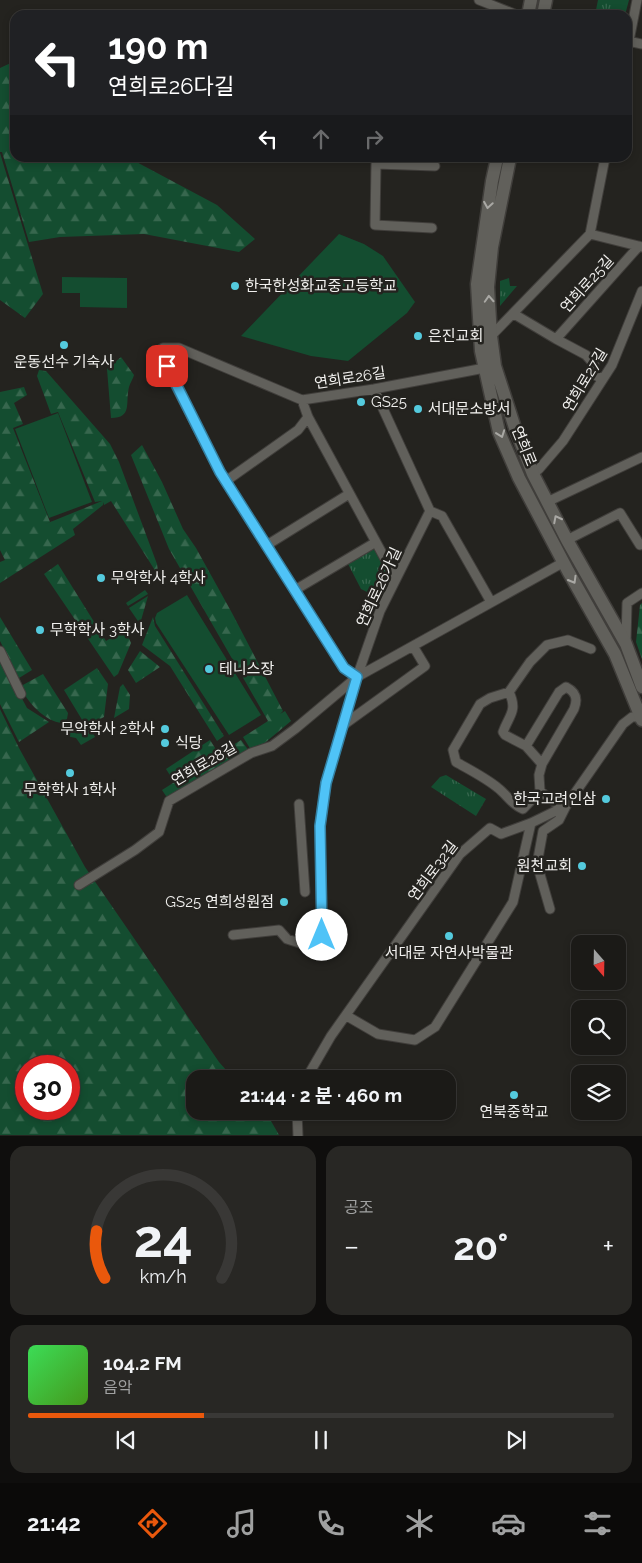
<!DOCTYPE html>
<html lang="ko">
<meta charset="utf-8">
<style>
body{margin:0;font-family:Raleway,"Noto Sans KR",sans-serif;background:#282724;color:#f1f3f6;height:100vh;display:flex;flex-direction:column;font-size:19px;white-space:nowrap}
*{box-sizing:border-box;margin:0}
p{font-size:16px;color:#a0a1a1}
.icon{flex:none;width:28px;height:28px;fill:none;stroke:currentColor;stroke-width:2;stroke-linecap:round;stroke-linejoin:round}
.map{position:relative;height:1136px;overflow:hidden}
.side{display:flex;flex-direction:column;gap:10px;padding:10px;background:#0f0e0d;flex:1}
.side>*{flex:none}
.guide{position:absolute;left:10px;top:10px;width:622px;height:152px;border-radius:15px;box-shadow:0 2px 8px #0003,0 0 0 1px #393836;background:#202124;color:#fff;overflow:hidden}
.needle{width:32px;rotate:160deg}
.tools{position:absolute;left:571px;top:935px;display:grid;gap:10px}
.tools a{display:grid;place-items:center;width:55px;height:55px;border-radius:10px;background:#1b1a17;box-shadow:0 2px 8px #0003,0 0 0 1px #393836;font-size:25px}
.speed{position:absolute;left:15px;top:1055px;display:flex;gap:10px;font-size:25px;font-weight:700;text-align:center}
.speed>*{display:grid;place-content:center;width:65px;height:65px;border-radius:50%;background:#1b1a17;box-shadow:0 2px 8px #0003,0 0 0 1px #393836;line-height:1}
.speed .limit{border:8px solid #d22;background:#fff;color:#111}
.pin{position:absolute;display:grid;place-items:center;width:42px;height:42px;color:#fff;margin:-21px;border-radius:10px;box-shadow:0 2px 8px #0006}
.me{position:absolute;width:55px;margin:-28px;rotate:0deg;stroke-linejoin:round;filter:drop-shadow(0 0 4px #0008)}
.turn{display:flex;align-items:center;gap:18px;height:105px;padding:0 15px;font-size:22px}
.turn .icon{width:65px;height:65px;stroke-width:2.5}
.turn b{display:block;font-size:35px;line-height:42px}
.lanes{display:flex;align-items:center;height:48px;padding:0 15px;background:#0003;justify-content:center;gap:25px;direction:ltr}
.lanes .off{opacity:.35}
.big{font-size:38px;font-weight:700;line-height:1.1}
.side .tile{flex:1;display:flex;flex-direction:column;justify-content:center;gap:8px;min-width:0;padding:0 18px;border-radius:15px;background:#282724}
.side .dial{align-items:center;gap:0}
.dial svg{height:130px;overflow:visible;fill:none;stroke:#393836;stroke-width:7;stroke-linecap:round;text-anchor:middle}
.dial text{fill:#f1f3f6;stroke:none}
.song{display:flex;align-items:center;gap:15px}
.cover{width:60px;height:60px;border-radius:8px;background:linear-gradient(135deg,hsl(130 70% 55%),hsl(100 70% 35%))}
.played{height:5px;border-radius:2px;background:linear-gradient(90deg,#ea580c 30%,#393836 30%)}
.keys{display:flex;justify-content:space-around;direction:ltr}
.heat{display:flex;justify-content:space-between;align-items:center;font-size:28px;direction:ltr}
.side .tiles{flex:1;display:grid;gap:10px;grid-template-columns:1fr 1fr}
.tile:last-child{grid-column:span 2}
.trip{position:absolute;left:186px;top:1070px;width:270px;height:50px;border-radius:15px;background:#1b1a17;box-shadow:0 2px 8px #0003,0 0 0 1px #393836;font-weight:700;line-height:50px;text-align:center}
.dock{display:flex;height:80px;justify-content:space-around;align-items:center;background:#0b0a09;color:#a0a1a1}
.dock .icon{width:35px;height:35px}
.dock .active{color:#ea580c}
.dock b{font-size:22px;color:#f1f3f6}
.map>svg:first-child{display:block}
.forest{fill:url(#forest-firs);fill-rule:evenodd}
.park{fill:url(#park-tufts)}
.pitch{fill:#144d30}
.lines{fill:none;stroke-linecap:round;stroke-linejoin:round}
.street-casing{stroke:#403e3b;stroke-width:11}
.secondary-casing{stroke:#403e3b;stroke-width:15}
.street{stroke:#61605b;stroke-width:9}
.secondary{stroke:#61605b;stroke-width:12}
.oneway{stroke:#a9a8a4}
.route-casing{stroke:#337fa1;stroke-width:12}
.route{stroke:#4fc3f7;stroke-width:9}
.poi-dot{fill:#54cadd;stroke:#24231f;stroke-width:2}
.labels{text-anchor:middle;stroke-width:5;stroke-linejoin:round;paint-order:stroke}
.street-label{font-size:15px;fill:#f1f0ee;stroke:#24231f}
.poi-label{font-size:15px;fill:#f1f0ee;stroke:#24231f;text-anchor:start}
</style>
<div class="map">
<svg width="642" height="1136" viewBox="0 0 642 1136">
<defs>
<pattern id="forest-firs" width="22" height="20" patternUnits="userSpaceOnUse" patternTransform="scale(1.25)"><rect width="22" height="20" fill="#144d30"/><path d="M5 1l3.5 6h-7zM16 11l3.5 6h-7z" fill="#37674e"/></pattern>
<pattern id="park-tufts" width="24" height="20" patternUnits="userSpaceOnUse" patternTransform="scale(1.25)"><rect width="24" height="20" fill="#144d30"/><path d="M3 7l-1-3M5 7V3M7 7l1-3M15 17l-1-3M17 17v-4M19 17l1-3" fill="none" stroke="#37674e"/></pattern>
</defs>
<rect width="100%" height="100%" fill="#24231f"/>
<path class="forest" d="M15 61V158H129L217 205 255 239 239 252 144 234 60 237 29 242 2 152H0V68Z
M0 153 43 294 25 318 0 300Z
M121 357 134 375C133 379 130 383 129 387 125 402 133 418 111 418L107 369Z
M39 370 46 371 110 444 119 462 157 564 158 571 156 572 111 501 104 505 103 502V505L73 529 75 535 0 583V562L5 560 0 550V392L24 387 27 395 14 403 23 424 13 428 50 522 43 525 102 501 95 502 58 412 51 414 37 376Z
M142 445 162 482 183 529 196 548 232 613 283 711 280 714 285 711 291 721 261 746 251 750 243 737 268 721 169 549 131 455Z
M58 564 106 641 125 629 131 643 118 674 114 677 44 574Z
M145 590 148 594 128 606 126 603Z
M148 596 140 624 129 608Z
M642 603V659L636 642 640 605Z
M0 617 32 670 19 678 0 641Z
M153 617 155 626 224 736 217 741 170 666 142 645Z
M140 651 160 667 136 683 128 670Z
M0 657 27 708 49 722 19 742 0 704Z
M97 668 108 684 104 717 92 723H84L64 690Z
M43 674 68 713 67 719 62 723C46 722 25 701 21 686Z
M123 684 130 695 129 709 114 718 120 687Z
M0 709 19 748 85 867 219 1062 234 1079H195V1111H262L271 1121 279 1135H0ZM26 1066H69V1109H26Z
M77 726 92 731 95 737 81 745 76 738 66 736 63 732 66 728Z
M210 740 217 751 173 780 166 769Z
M241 740 249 751 168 799 162 790Z"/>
<path class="park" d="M598 0H629L625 15H595Z
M509 278 510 286H517L500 306V281Z
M374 547 389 575 377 597 361 589 347 562Z
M446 775 486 799 476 816 431 787 440 777Z"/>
<path class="pitch" d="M339 234 364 244 383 256 415 302 407 313 348 361 311 356 241 336Z
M62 277 127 278V308L80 307V293H62Z
M58 413 92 502 49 518 15 429Z
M187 595 261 715 229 735 156 623 155 618 157 613Z"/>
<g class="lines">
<defs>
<path id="street" d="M479 0 517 15
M628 41 642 44
M628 46 637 0
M432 228 375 225 376 164 435 166
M590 234 642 247
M514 314 556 339 586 355 594 364 590 372 602 379
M491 336 590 234 605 158
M556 339 639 246
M302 400 308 417 396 579
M533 474 539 469 563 441 612 365 642 291
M226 481 298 430 308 417
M547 502 642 457
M430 511 442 516 491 602
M567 540 620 513 640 545
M267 545 349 494
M295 590 376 542
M626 642 627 603 642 593
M0 651 21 694
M357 677 344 668 220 472 158 351 163 348H179L302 400 374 389 490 367
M509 692C518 711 509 715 503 732L505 735 526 746
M342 726 425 666 413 646
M540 791 539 775 542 764 574 709C578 699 576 692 566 687L559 692 526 746 542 764
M299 804 305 892
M79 885 135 850 159 832 169 801 251 753 272 746 295 729 357 677 564 562
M550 909 537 864 543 831 559 820 566 806 554 802 540 791 523 809C512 805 507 795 498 788 486 778 470 770 456 762L453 750 480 704 490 698 509 692 530 662 547 645 568 640 591 649
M233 935 279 930 287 939 306 945 322 935 320 826 326 783 357 677 380 611 430 511 374 389
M347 1016 378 1034 415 1040 435 1027 513 902 531 823
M306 1079 331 1036 460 854 490 828 501 834 531 823 566 806 623 724 632 717H642
M297 1111 298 1136"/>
<path id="secondary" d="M528 15 531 0
M543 15 546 0
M497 158 492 181 477 284 481 351 499 432 519 478 568 571 615 654 642 720
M510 158 492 247 488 287 491 336 495 366 515 428 533 474 567 540 626 644 642 687"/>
</defs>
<use href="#street" class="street-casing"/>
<use href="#secondary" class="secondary-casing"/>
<use href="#street" class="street"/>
<use href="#secondary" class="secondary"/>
</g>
<defs><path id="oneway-chevron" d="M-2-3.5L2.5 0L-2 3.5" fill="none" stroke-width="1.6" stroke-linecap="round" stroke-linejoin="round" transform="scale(1.25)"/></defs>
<g class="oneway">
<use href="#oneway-chevron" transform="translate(488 205) rotate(99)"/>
<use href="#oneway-chevron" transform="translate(489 299) rotate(-93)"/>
<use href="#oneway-chevron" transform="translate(501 434) rotate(70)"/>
<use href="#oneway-chevron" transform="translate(557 519) rotate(-117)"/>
<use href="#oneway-chevron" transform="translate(573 580) rotate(60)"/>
</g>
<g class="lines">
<defs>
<path id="route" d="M167 366 220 472 344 668 357 677 326 783 320 826 322 935"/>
</defs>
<use href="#route" class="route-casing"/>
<use href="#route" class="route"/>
</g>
<g class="poi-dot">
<circle cx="235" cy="286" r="5"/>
<circle cx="418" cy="336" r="5"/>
<circle cx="64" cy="345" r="5"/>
<circle cx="361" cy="402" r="5"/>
<circle cx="418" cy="409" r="5"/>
<circle cx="101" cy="578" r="5"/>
<circle cx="40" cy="630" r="5"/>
<circle cx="209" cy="669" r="5"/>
<circle cx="165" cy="729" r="5"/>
<circle cx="165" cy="743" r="5"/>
<circle cx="70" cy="773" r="5"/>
<circle cx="606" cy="799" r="5"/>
<circle cx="582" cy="866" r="5"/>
<circle cx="284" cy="902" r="5"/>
<circle cx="449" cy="936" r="5"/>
<circle cx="514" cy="1095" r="5"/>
</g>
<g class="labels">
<g class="street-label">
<text transform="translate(587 284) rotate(-48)" y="5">연희로25길</text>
<text transform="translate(350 378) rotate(-9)" y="5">연희로26길</text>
<text transform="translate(585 380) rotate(-59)" y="5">연희로27길</text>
<text transform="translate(524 446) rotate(68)" y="5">연희로</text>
<text transform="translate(379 587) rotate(-65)" y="5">연희로26가길</text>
<text transform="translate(204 764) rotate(-30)" y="5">연희로28길</text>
<text transform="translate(433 871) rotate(-53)" y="5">연희로32길</text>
</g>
<g class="poi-label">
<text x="245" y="291">한국한성화교중고등학교</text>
<text x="428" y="341">은진교회</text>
<text x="64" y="367" text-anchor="middle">운동선수 기숙사</text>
<text x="371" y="407">GS25</text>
<text x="428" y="414">서대문소방서</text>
<text x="111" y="583">무악학사 4학사</text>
<text x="50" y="635">무학학사 3학사</text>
<text x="219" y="674">테니스장</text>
<text x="155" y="734" text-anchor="end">무악학사 2학사</text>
<text x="175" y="748">식당</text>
<text x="70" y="795" text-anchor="middle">무학학사 1학사</text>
<text x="596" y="804" text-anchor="end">한국고려인삼</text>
<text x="572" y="871" text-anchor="end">원천교회</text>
<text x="274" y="907" text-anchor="end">GS25 연희성원점</text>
<text x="449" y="958" text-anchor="middle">서대문 자연사박물관</text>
<text x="514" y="1117" text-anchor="middle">연북중학교</text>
</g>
</g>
</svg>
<div class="tools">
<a><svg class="needle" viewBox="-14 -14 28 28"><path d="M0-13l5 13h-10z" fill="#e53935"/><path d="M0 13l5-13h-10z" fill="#a0a1a1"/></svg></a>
<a><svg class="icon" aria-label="search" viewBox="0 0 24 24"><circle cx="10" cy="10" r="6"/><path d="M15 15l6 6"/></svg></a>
<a><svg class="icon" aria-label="layers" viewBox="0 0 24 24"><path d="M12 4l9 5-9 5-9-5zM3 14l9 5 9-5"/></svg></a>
</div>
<div class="speed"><div class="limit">30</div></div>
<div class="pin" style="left:167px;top:366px;background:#d93025"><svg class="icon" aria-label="arrive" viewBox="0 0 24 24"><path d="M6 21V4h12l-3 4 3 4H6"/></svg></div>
<svg class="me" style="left:322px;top:935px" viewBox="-20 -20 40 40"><circle r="19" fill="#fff"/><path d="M0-13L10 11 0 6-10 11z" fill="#4fc3f7"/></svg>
<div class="trip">21:44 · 2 분 · 460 m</div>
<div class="guide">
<div class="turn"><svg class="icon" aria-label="left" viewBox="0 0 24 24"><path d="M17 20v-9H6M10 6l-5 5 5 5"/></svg><div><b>190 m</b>연희로26다길</div></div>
<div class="lanes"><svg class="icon" aria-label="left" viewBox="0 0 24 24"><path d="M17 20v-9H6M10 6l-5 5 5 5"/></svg><svg class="icon off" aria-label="ahead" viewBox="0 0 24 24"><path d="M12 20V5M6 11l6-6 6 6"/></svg><svg class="icon off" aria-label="right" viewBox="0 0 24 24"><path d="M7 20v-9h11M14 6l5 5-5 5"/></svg></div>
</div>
</div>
<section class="side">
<div class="tiles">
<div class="tile dial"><svg viewBox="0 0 100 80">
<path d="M14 69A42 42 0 1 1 86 69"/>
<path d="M14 69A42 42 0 0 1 9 40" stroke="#ea580c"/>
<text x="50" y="56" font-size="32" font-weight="700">24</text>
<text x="50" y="72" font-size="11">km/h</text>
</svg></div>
<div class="tile"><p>공조</p>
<div class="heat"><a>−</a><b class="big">20°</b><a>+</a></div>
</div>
<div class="tile">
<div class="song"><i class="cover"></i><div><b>104.2 FM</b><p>음악</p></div></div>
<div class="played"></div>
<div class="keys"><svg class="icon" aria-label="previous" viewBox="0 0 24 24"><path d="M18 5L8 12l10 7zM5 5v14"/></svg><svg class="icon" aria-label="pause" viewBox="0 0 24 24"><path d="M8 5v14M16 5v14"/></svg><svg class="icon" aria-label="next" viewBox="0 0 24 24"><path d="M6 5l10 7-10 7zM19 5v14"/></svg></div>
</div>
</div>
</section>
<nav class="dock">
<b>21:42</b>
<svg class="icon active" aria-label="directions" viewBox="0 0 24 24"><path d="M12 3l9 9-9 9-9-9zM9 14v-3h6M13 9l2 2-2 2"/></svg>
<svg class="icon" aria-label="music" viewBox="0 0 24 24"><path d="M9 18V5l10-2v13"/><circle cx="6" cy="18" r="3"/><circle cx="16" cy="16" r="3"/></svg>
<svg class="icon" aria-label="phone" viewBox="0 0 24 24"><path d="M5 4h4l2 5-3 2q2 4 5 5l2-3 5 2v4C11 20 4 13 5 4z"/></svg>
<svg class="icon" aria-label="climate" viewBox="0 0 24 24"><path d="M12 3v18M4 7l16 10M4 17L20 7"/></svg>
<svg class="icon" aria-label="car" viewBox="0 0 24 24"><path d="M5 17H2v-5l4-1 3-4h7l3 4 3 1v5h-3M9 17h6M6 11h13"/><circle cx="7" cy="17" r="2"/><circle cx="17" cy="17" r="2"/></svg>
<svg class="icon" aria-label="filters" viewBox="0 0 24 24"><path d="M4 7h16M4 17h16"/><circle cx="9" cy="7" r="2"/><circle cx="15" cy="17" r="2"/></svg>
</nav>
